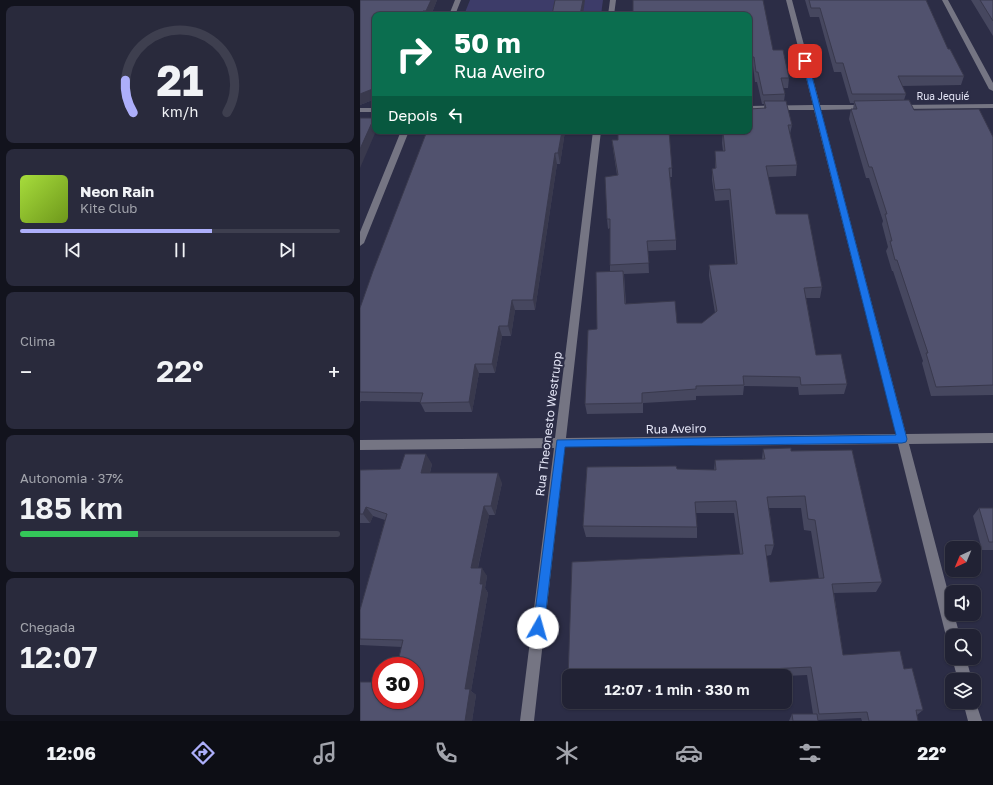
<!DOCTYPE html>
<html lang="pt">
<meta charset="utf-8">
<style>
body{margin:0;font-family:"Golos Text",sans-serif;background:#292a3c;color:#f1f3f6;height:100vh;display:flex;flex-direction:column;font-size:15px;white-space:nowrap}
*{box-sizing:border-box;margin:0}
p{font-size:13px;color:#a2a4ac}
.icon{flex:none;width:22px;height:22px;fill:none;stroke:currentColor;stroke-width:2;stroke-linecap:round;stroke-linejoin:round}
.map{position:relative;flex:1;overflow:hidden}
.panel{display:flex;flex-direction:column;gap:6px;padding:6px;background:#12131d;width:360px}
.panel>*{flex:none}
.banner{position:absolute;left:12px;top:12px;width:380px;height:122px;border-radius:8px;box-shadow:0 1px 3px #0004,0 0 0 1px #3e3f4f;background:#0b6e4f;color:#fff;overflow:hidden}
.needle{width:26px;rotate:224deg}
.tools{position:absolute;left:585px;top:541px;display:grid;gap:8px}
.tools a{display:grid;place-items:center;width:36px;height:36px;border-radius:8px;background:#212234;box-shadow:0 1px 3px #0004,0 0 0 1px #3e3f4f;font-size:20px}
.speed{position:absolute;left:12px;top:657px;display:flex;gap:8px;font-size:20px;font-weight:700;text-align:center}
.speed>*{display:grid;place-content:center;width:52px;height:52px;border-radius:50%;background:#212234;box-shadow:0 1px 3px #0004,0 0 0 1px #3e3f4f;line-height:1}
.speed .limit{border:6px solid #d22;background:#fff;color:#111}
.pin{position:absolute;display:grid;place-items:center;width:34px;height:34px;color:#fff;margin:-17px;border-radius:8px;box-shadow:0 2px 6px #0006}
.me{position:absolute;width:44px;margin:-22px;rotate:7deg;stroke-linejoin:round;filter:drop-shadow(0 0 3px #0008)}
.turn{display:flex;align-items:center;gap:14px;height:84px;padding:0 16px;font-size:18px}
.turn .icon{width:52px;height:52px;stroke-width:2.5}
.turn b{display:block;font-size:28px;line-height:34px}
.then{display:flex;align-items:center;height:38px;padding:0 16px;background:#0003;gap:8px;font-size:15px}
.big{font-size:30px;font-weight:600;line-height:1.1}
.panel .widget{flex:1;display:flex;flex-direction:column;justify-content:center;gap:6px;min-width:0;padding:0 14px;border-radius:8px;background:#292a3c}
.panel .dial{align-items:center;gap:0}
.dial svg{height:104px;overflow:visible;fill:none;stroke:#3e3f4f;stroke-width:7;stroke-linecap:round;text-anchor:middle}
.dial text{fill:#f1f3f6;stroke:none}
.song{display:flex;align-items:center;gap:12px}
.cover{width:48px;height:48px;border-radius:6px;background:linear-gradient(135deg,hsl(80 70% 55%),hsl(80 70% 35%))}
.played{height:4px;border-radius:2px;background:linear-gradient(90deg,#adaffb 60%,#3e3f4f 60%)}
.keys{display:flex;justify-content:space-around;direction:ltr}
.heat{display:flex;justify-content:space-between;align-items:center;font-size:22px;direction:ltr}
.charge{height:6px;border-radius:3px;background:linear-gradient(90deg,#34c759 37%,#3e3f4f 0)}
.trip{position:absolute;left:202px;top:669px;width:230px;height:40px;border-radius:8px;background:#212234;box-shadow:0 1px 3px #0004,0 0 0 1px #3e3f4f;font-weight:600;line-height:40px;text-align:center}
.menu{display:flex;height:64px;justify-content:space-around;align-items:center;background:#0d0e15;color:#a2a4ac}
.menu .icon{width:28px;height:28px}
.menu .active{color:#adaffb}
.menu b{font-size:18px;color:#f1f3f6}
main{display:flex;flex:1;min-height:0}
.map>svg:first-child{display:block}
.green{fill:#3d3c69}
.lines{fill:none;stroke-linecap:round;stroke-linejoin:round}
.minor{fill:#757583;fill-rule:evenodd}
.wall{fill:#46475f;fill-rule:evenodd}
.shaded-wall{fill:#39394d}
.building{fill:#51526e;stroke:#39394d;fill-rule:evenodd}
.route{fill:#1a73e8;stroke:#114b97}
.labels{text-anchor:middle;stroke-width:4;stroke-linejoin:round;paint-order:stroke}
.far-street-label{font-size:10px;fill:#e4e5f6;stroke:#2c2d46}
.street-label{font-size:12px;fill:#e4e5f6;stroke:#2c2d46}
</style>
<main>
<section class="panel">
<div class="widget dial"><svg viewBox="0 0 100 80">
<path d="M14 69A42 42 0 1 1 86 69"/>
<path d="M14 69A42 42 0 0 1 8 44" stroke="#adaffb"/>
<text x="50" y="56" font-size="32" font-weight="700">21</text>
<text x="50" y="72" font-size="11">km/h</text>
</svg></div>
<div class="widget">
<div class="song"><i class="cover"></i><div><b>Neon Rain</b><p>Kite Club</p></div></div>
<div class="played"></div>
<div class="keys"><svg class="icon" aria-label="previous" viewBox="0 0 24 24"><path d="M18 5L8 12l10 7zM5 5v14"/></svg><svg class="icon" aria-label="pause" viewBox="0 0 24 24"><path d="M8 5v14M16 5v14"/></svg><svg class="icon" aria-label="next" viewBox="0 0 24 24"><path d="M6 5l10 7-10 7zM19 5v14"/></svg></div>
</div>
<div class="widget"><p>Clima</p>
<div class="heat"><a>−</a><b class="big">22°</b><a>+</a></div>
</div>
<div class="widget"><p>Autonomia · 37%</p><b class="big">185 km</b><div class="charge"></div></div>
<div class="widget"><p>Chegada</p><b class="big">12:07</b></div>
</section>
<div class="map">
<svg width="633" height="721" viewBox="0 0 633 721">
<rect width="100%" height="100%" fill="#2c2d46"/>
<path class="green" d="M110 0H243L241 15H104Z"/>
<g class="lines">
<path class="minor" d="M95 0H101L95 15H89Z
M250 0H256L254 15H248Z
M426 0H432L460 105H505L509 107 505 109 461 110 546 434 633 433V443L549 444 592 607V614H594L600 636H592V642L588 641 586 636 538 444 205 447 174 721H160L194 448 0 450V440L195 438 233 131H241L206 438 536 434 454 110H389V106L453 105Z
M582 0H588L633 83V91L629 89Z
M633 104V108L539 109 535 107 539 105Z
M0 108H15V112H0Z
M41 131H49L4 243 0 246V232Z
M592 658H606L612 680H598Z
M614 697 622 721H608L603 702H614Z"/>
</g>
<path class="wall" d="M0 0H77L71 15H15V99L0 105Z
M445 0H566L588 49 604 76 601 85 542 86 546 94 544 100 554 110 633 137V395L571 396 562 363 563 361 533 271H532L526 251 528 247 522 224 523 221 509 178H506L489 119 491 109H493L494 103H490L481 72H474L459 17H450Z
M611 0H633V36Z
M389 15 413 50 429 78 428 88H423L425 94 424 101 432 125 430 134 437 165 436 176 408 177 416 214 462 287 460 298H446L456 355 487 384 484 394 439 395 438 387 384 386 383 395 336 396V400L283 403V413L227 414 225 404 237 329 250 271V228L248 229 247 219 257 175 253 149 252 140 312 168V177H310L316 240V250L288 251 289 273 264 274 266 304 317 323H342L355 313 349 276V265L375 264 369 200 355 201 352 180V169L355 168V151H363L362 143 363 132 389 131 404 108V104H402L397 82H395L393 66H389Z
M205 131 200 164H197L175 310H155L151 336H142L135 373H119L112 412H65L60 402 1 401 0 403V308Z
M431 448V451L492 450 522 582 516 592 474 593 483 655 540 651 544 669 552 668 563 710 557 715 558 721H502L501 718 458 720V721H429L432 714H453L447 675 425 676H209V682L208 679 212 562 380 554 374 513H336L337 527V538L226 537 223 526 227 467 316 466 317 469 354 470 355 460 402 459 403 449ZM409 508H441L444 530 451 531 459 579 410 582 406 556 411 555 414 545Z
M72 464 70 473 142 483 135 515H129L118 568 127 576 125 588 128 593 111 691 116 695 112 721H0L55 700 42 647 0 645V610L25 520 13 516 10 523H0V470L40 469Z
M619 508H633V550H622L613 516Z"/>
<path class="shaded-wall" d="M71 0H77L71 15H67L66 11Z
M223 0H225L223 15H220Z
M63 11 64 15H61Z
M15 88V99L0 105V94Z
M14 118 15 121V131H16L0 168V149Z
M202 131H205L200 164 198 153Z
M195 153 197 164 175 310 173 300Z
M152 300 155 310 151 336 148 326Z
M139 326 142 336 135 373 132 364Z
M115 364 119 373 112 412 109 402Z
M66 454 72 464 67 483 61 473Z
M138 473 142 483 135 515 131 506Z
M124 506 129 515 116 576 111 568Z
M6 507 13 516 10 523 3 514Z
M122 568 127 576 125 588 128 593 111 691 116 695 112 721H105V689Z"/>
<path class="building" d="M0 0H71L66 11H63L61 15H15V88L0 94Z
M195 0H223L220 15H192Z
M273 0H403L413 50H423L429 78H421L425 94 403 95 398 72H396L394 57H389V15H273Z
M449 0H566L588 49H590L604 76H538L546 94H492L483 63H476L460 8H451Z
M620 0H633V21Z
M549 100 554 110 619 109 633 137V385L576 387 566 353H568L537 260H535L530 241H532L525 214H527L512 167H509L491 109H497L494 101Z
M404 101H426L432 125H428L437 165 406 166 416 214H448L462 287 444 288 456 355 481 354 487 384 441 385 440 377 383 376 384 385 336 386V389L282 393V403L225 404 228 330 237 329 236 272 263 271 265 304 315 301 317 323H342L357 311 349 265 377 264 370 189 355 190 352 169 356 168 355 151H365L363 132 389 131V109L406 108Z
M0 118H14L0 149Z
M67 131H202L198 153H195L173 300H152L148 326H139L132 364H115L109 402 60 403 63 393 0 392V308L13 271Z
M258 131H309L312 168H309L316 240 287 241 289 263 250 265V219H247L245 177 258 175 252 140H258Z
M431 448V451L492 450 522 582 472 584 483 655 540 651 544 669 552 668 563 710H556L558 721H509L507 712 459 714 451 667 262 676H209V678L208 679 212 562 383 554 376 501 335 502 337 527 223 526 227 467 316 466 317 469 356 470 355 460 405 459 403 449ZM445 496 448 519 455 520 464 578 410 582 405 545H414L407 497Z
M45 454H66L61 473H138L131 506H124L111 568H122L120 584H123L105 689H110L105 721H0V682H21V700H55V666H37L43 640 0 639V610L27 514 6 507 3 514H0V470L40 469Z
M619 508H633V542H629Z
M432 714H457L458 721H433Z"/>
<path class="route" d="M442 60 448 61 547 439 546 442 542 443 205 447 184 628 183 633 178 634 174 633 173 628 197 440 536 435Z"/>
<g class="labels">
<g class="far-street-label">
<text x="583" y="100">Rua Jequié</text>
</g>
<g class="street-label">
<text transform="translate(189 424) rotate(-83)" y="4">Rua Theonesto Westrupp</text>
<text transform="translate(316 429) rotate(-1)" y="4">Rua Aveiro</text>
</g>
</g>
</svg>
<div class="tools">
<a><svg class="needle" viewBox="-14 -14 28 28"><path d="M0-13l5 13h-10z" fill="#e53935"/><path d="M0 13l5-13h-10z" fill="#a2a4ac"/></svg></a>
<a><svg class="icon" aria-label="sound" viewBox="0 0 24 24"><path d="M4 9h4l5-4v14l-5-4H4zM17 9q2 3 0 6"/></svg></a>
<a><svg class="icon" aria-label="search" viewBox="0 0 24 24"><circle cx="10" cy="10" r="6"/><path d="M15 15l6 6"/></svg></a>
<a><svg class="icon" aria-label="layers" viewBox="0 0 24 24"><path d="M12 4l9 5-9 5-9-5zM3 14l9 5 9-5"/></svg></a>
</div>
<div class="speed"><div class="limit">30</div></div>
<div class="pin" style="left:445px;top:61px;background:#d93025"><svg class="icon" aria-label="arrive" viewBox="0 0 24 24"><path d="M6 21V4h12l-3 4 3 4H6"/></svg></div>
<svg class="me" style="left:178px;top:628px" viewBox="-20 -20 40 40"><circle r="19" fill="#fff"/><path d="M0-13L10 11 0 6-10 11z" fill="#1a73e8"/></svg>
<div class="trip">12:07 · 1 min · 330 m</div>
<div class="banner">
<div class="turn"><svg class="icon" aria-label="right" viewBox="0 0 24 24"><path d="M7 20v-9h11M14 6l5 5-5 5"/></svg><div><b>50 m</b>Rua Aveiro</div></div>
<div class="then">Depois<svg class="icon" aria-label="left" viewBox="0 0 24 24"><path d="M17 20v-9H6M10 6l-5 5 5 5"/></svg></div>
</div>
</div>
</main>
<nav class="menu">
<b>12:06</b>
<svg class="icon active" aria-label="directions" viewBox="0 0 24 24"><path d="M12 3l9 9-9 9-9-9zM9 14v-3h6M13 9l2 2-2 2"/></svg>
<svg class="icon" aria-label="music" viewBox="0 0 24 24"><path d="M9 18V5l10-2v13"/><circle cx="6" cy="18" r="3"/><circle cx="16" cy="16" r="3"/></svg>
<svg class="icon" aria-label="phone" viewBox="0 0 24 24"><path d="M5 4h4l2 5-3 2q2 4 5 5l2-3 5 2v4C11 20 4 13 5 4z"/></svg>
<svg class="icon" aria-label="climate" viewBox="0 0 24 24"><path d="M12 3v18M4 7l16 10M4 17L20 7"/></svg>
<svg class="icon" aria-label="car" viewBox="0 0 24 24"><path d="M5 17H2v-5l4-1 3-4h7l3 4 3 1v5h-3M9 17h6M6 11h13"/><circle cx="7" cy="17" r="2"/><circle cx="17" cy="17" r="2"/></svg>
<svg class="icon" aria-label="filters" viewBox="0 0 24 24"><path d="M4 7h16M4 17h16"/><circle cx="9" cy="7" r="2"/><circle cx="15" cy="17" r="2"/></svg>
<b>22°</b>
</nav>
